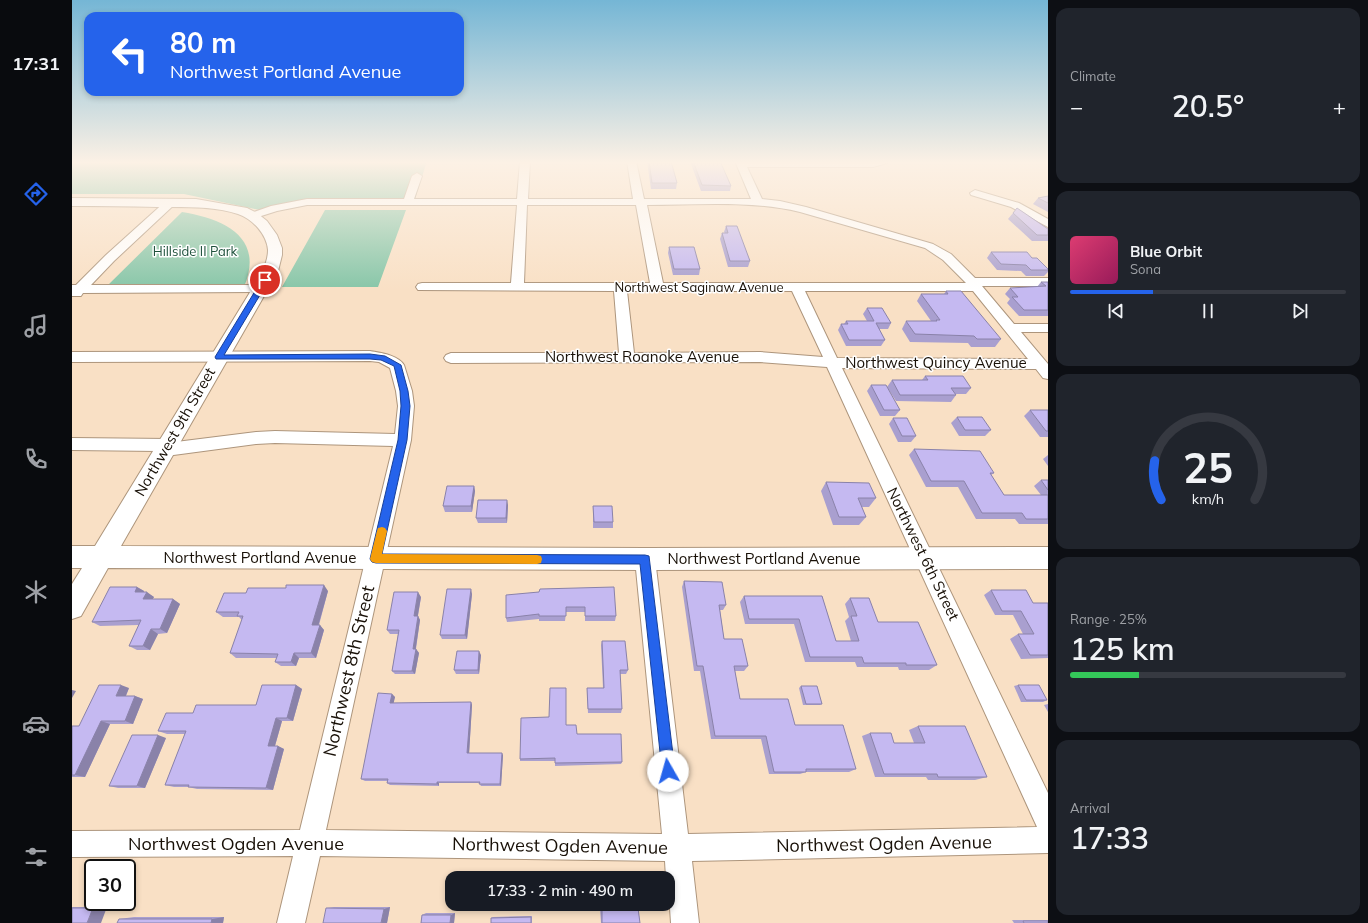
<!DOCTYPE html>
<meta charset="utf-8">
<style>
body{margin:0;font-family:Mulish,sans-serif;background:#20242c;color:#f1f3f6;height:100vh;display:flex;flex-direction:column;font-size:15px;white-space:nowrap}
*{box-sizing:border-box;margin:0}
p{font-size:13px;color:#9ea1a6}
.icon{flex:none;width:22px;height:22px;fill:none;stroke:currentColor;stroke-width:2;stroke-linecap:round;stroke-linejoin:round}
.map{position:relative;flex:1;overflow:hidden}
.details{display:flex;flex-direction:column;gap:8px;padding:8px;background:#0d0f14;width:320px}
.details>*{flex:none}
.hud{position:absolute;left:12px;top:12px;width:380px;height:84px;border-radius:12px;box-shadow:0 2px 6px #0003;background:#2563eb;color:#fff;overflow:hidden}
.speed{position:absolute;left:12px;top:859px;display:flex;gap:8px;font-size:20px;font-weight:700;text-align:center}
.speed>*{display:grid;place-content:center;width:52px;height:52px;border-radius:50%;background:#171b24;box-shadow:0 2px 6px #0003;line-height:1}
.speed .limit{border:2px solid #111;border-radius:6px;background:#fff;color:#111}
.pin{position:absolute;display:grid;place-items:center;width:34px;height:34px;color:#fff;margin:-17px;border:2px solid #fff;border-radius:50%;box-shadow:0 1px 4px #0007}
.me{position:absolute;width:44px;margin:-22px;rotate:353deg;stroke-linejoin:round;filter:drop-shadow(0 0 3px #0008)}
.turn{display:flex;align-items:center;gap:14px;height:84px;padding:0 20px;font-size:18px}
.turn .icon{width:52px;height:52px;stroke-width:2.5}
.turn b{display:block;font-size:28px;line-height:34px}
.big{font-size:30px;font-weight:600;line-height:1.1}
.details .tile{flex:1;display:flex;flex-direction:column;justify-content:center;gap:6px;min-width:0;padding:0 14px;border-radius:12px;background:#20242c}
.details .dial{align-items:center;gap:0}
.dial svg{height:104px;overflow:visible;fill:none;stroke:#363941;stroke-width:7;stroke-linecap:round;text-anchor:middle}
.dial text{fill:#f1f3f6;stroke:none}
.song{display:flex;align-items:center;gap:12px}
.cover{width:48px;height:48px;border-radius:6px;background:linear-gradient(135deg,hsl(340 70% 55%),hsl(330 70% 35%))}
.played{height:4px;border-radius:2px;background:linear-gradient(90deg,#2563eb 30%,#363941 30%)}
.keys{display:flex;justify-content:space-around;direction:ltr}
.heat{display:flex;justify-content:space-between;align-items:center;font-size:22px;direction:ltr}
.charge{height:6px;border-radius:3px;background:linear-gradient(90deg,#34c759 25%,#363941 0)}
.trip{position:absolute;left:373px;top:871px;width:230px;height:40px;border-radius:12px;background:#171b24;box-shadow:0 2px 6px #0003;font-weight:600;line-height:40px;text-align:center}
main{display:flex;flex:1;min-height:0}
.tab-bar{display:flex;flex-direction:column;width:72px;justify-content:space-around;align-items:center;background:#090b0e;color:#9ea1a6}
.tab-bar .icon{width:28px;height:28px}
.tab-bar .active{color:#2563eb}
.tab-bar b{font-size:18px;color:#f1f3f6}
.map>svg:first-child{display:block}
.green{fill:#87c6a8}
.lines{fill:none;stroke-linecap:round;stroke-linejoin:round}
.minor-casing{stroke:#ad957c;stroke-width:2}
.tertiary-casing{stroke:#ad957c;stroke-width:2}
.minor{fill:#fff;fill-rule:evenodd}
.tertiary{fill:#fff;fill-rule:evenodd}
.wall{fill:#a99fcf}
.shaded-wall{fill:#8a82a9}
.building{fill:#c5b9f1;stroke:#8a82a9}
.route{fill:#2563eb;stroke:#184099}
.slow{fill:#f59e0b}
.labels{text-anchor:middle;stroke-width:3;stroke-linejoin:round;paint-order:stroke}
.far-park-label{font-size:13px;fill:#1f513c;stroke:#fff}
.far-street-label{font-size:13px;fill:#181007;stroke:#fff}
.street-label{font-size:15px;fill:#181007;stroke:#fff}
.near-street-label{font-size:18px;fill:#181007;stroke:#fff}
</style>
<main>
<nav class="tab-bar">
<b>17:31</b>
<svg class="icon active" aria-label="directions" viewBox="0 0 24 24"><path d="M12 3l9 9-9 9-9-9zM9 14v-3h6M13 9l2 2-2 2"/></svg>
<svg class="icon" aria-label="music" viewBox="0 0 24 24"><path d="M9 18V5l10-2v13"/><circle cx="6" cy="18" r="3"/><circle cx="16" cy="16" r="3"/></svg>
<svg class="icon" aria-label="phone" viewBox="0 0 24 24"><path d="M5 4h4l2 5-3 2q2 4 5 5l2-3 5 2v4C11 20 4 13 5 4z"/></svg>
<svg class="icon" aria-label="climate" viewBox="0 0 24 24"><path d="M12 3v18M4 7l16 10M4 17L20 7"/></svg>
<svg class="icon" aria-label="car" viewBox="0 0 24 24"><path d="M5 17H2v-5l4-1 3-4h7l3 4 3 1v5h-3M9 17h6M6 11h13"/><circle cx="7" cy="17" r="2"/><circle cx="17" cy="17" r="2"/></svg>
<svg class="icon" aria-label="filters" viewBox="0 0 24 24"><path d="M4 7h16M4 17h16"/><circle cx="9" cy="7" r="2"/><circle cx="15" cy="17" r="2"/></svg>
</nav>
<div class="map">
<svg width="976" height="923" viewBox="0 0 976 923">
<rect width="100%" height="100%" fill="#f9e0c5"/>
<path class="green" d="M0 161H355L343 199H239L213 203 188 210 112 194H0Z
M253 210H334L306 287H210Z
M110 212C152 219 193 237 172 287H34Z"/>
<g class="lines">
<defs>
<path id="minor" d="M448 161H458L456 199H561L555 161H564L572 199H679L663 161H816L815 163 801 167H675L690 199 708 201 734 207 861 244 879 254 903 278H976V286H910L942 324H976V332H949L976 364V379L971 378 964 369 770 368 976 793V853L620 861 627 923H599L596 878H594L593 861 248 856 233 923H205L221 856 0 857V831L228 830 321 446 203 443 184 444 94 456 88 455 86 451 0 450V438L97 439 104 442 184 432 203 431 323 434 326 406 324 391 318 368 307 362 298 361 0 362V352L298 351C309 353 326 355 332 365L340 391 342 406 339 440 254 830 590 834 563 559 566 553 573 550 580 553 583 559 616 834 965 827 755 367 688 362 379 363 374 361 372 358 374 355 379 353H547L542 291 346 290 344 287 346 284 350 283H439L445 205H235L205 211 180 219 175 216 176 214 199 206 235 199H332L340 176 345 173 350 176 342 199H445ZM455 205H564L578 283H452ZM575 205C625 205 678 200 728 212L853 248 871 260 894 283H591ZM555 291H720L751 357 688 352 562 353ZM733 291H901L956 359 765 358Z
M903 190 947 203 976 219V227L939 207 899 195 898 193Z
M99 199 103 200 104 202 103 204 42 261 19 285H188L192 286 194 289 192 292 11 293 9 296H0V285H4L34 255 95 200Z"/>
<path id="tertiary" d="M0 198 124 199 175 208 185 213 195 221 205 235 210 248V255L206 271 196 289 49 546 573 548 976 547V569L573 570 36 568 9 616 0 619V584L10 568H0V546H23L180 289C187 278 196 264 196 250 195 235 181 219 166 214 143 206 110 207 85 207 57 206 28 206 0 206Z"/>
</defs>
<use href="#minor" class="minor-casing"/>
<use href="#tertiary" class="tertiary-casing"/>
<use href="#minor" class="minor"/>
<use href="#tertiary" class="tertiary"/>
</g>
<path class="wall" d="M575 161H599L605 183 604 189H579Z
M619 161H621L659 186 658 191H629L619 164Z
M976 196V212L961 204 966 198Z
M941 213 976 229V241H960L936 219Z
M654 226 678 261 676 267H656L648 239 650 233H653L652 232Z
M597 247 628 269 627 275H601L596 253Z
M919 252 960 258 976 269V272L972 276H954L949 271 925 270 915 258Z
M969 282H976V316H947L935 303 938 299 933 294 938 288 965 287Z
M874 291 929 339 923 347H899L896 343 838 342 830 329 834 321H859L845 301 849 294H872Z
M795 308 819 323 816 329H807L813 340 809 346H774L766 330 769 324H772L774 321H795L791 314Z
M853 376 899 388 894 394H883L884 395 879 402 824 401 815 387 820 380H850Z
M799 385 828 410 823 416H808L795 391Z
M958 410H976V437H968L952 416Z
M885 417 919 430 913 436H887L879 423Z
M821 418 844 436 839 442H826L817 424Z
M842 449 922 473 919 475 932 495H969L962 486 969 480H976V524H947L943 519H904L886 487H854L837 455Z
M976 455V466L971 459Z
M754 482 804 498 797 507H790L794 517 787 525H761L749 491Z
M402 486 403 491 400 512H373L371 506Z
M436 505 435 523H406L404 518Z
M521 506 541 522V528H521Z
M612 581 654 605 651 610H648L652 639 676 666 672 671H663L668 699 723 725 784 769 777 772H734L728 774H697L689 739H639L628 671H622L610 587Z
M65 587 72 591V592L82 597 80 599H101L108 604 95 633 86 634 78 650H65L57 646 67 625 28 626 20 622Z
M919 590 961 603H976V658L949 659 938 639 946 634H951L941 615H923L912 595Z
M256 591 247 625 252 630 244 658H227L224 666H209L203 662 205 658H164L158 653 170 620 167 617H151L144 612Z
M467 592 544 616 543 621H513V612H494L493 621H467V619L435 622 434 618Z
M400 594 395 639H370L368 635Z
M672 596H750L764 641H779L773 621 777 617 773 604 778 598 806 622 865 665 857 670H827L826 667H785L783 662H733L722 624H673L668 602Z
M349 597 346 616 348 620 344 649 347 653 343 674H323L320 671 326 634H318L315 630Z
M530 641 556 670 554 674H548L550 709 549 713H516L515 692V688H531L529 645Z
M409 655 407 674H384L382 670Z
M224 685 230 689 221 721H210L203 746H206L212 749 201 790 125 789 116 787H102L93 785 113 734H95L86 731 121 713 184 705Z
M946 685 975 700 971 702H949L942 686Z
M729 686 750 704 748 705H731L727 688Z
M57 688 54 696H63L71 699 61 724H38L13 777H0V726H7Z
M320 694 323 697 321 703 399 702 400 705 397 753 431 755 429 786H409L407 783H367V786L318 785 315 783V781H293L289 779Z
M976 704V712L972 705Z
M494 725 505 734 550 762 549 764 483 766V761H448V759Z
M846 726 915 777 903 780H856L854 777H803L790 736 798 733 822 743H842L837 730Z
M94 738 73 788H46L37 786Z
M0 907H35L0 923Z
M262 907H318L315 923 254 908Z
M564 907 566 908 568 923H529L528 908Z
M354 913H383L382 923H349L350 915Z
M460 916V923L419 918 421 917Z
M62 917H152L151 923H45L47 919Z
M940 920H976V923H942Z"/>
<path class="shaded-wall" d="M402 486 403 491 400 512 399 506Z
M435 500 436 505 435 523 434 518Z
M252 585 256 591 245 630 240 625Z
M65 587 72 591 70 597 63 592Z
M399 589 400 594 395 639 393 635Z
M75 592 82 597 78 604 71 599Z
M346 592 349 597 345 620 342 616Z
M101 599 108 604 95 633 88 629Z
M346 616 348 620 343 653 341 649Z
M248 625 252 630 244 658 239 653Z
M79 629 86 634 78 650 71 646Z
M344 649 347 653 343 674 340 671Z
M407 651 409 655 407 674 406 670Z
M222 653 227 658 224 666 219 662Z
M49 685 57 688 52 700 44 696Z
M224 685 230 689 221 721 215 718Z
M0 690 4 691 0 698Z
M320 694 323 697 321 706 318 703Z
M63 696 71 699 61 724 53 721Z
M399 702 400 705 397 755 395 753Z
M204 718 210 721 202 749 196 746Z
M29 721 38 724 13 777 3 775Z
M86 735 94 738 73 788 65 786Z
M206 746 212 749 201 790 194 788Z
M430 753 431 755 429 786 428 784Z
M365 782 367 783V786L365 784Z
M35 907 29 923H15L21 908Z
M318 907 315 923H309L312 909Z
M383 913 382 923H378L379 915Z
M152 917 151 923H139L140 919Z"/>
<path class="building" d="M577 161H599L605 183H580Z
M621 161H648L659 186 630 185Z
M976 196V203L966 198Z
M945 208 976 229V235H965L941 213Z
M654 226H665L678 261H658L650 233H656Z
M597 247H622L628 269H602Z
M919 252H955L960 258H965L976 269V270H959L954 265 929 264Z
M969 282H976V310H952L940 297H946L938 288 974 286Z
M874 291H889L929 339H905L902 336 843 334 834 321H865L864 320H868L849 294H876Z
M795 308H810L819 323H804L813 340H777L769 324H776L774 321H802Z
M853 376H891L899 388H879L884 395H828L820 380H856Z
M799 385H814L828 410H812Z
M958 410H976V431H974Z
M885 417H910L919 430H893Z
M821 418H835L844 436H830Z
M842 449 908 451 922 473H918L932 495H976V519H954L950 513H910L892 481H859Z
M969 480H976V490Z
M754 482 797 483 804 498H786L794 517H767Z
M375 486H402L399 506H371Z
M406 500H435L434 518H404Z
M521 506H540L541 522H522Z
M612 581 650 582 654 605H647L652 639H670L676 666H662L668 699H716L723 725H771L784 769H734V772H702L694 736H643L631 666H625Z
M214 585H252L240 625H248L239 653H222L219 662H203L206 654 158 653 171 616H165L167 612H144L152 593H174L176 588H214Z
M38 587H65L63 592H75L71 599H101L88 629H79L71 646H57L69 620 20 622Z
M542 587 544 616H513V607H494V616H467V614L434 618V595L467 592 468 589Z
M375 589H399L393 635H368Z
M919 590H954L961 603H976V655H958L946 634H962L949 611H930Z
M322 592H346L342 616H346L341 649H344L340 671H320L327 630H315Z
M672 596H750L764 641H787L779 616H785L778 598H797L806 622H846L865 665H834V663H792L790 657H738L727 619H677Z
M530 641H553L556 670H548L550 709H516L515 688H532Z
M385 651H407L406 670H382Z
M27 685H49L44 696H63L53 721H29L3 775H0V726H7Z
M190 685H224L215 718H204L196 746H206L194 788 116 787 117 785H93L114 731H86L94 713H121L124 705H184Z
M946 685H967L975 700H954Z
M729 686H745L750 704H734Z
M478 688H494V725H504L505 734H549L550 762 483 763V758L448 759 449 718 477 717Z
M306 693 320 694 318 703 399 702 395 753H430L428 784H407L408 782H365V784L315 783 316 779H289Z
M846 726H893L915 777H866L865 774H812L798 733H819L822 743H853Z
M60 735H86L65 786H37Z
M0 908H21L15 923H0Z
M254 908 312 909 309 923H251Z
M566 908 568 923H530V909Z
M350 915H379L378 923H349Z
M459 917V923H419V918Z
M47 919H140L139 923H45Z
M951 921H976V923H952Z"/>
<linearGradient id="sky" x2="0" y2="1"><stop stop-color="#75b6d5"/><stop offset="0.56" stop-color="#fcf1e5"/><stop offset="1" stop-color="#fcf1e5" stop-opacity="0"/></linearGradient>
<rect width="976" height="290" fill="url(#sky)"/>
<path class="route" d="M191 278 197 280 152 355 298 354 313 356 329 365 336 391 338 406 335 440 310 554 573 555 577 556 603 771 601 775 596 777 592 775 590 771 568 564 304 563 300 562 298 559 326 440 329 406 328 391 322 366 309 360 298 359H144L143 357Z"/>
<path class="slow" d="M310 527 313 528 315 531 310 554 465 555 469 556 470 559 469 563 465 564 304 563 300 562 298 559 305 531 306 528Z"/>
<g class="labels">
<g class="far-park-label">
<text x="123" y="256">Hillside II Park</text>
</g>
<g class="far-street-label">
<text x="627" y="292">Northwest Saginaw Avenue</text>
</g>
<g class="street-label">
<text x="570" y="362">Northwest Roanoke Avenue</text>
<text x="864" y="368">Northwest Quincy Avenue</text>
<text transform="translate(103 432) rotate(-60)" y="5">Northwest 9th Street</text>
<text transform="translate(851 554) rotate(64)" y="5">Northwest 6th Street</text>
<text x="188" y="563">Northwest Portland Avenue</text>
<text x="692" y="564">Northwest Portland Avenue</text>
</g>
<g class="near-street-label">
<text transform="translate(277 671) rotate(-77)" y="6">Northwest 8th Street</text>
<text x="164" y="850">Northwest Ogden Avenue</text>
<text transform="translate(812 844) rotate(-1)" y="6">Northwest Ogden Avenue</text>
<text transform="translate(488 846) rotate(1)" y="6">Northwest Ogden Avenue</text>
</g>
</g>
</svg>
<div class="speed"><div class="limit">30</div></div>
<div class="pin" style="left:193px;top:280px;background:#d93025"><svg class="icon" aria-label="arrive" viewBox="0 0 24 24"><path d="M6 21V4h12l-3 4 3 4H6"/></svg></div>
<svg class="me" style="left:596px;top:771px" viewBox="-20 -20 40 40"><circle r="19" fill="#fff"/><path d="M0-13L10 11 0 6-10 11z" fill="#2563eb"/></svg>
<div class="trip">17:33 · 2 min · 490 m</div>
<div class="hud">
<div class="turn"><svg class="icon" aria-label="left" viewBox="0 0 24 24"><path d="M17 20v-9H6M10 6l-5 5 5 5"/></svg><div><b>80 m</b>Northwest Portland Avenue</div></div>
</div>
</div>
<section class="details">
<div class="tile"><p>Climate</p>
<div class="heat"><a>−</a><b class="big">20.5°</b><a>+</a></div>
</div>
<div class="tile">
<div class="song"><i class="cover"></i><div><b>Blue Orbit</b><p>Sona</p></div></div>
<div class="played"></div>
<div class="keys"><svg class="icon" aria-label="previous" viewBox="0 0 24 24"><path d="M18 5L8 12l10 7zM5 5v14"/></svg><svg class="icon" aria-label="pause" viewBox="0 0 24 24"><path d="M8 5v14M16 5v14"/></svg><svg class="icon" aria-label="next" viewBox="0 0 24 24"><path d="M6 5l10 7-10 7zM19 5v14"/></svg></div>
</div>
<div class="tile dial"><svg viewBox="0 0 100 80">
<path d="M14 69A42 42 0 1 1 86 69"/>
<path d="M14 69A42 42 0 0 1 9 39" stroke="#2563eb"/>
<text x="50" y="56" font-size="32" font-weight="700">25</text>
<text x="50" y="72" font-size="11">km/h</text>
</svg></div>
<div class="tile"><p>Range · 25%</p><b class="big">125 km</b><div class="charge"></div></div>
<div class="tile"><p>Arrival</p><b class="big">17:33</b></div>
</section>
</main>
